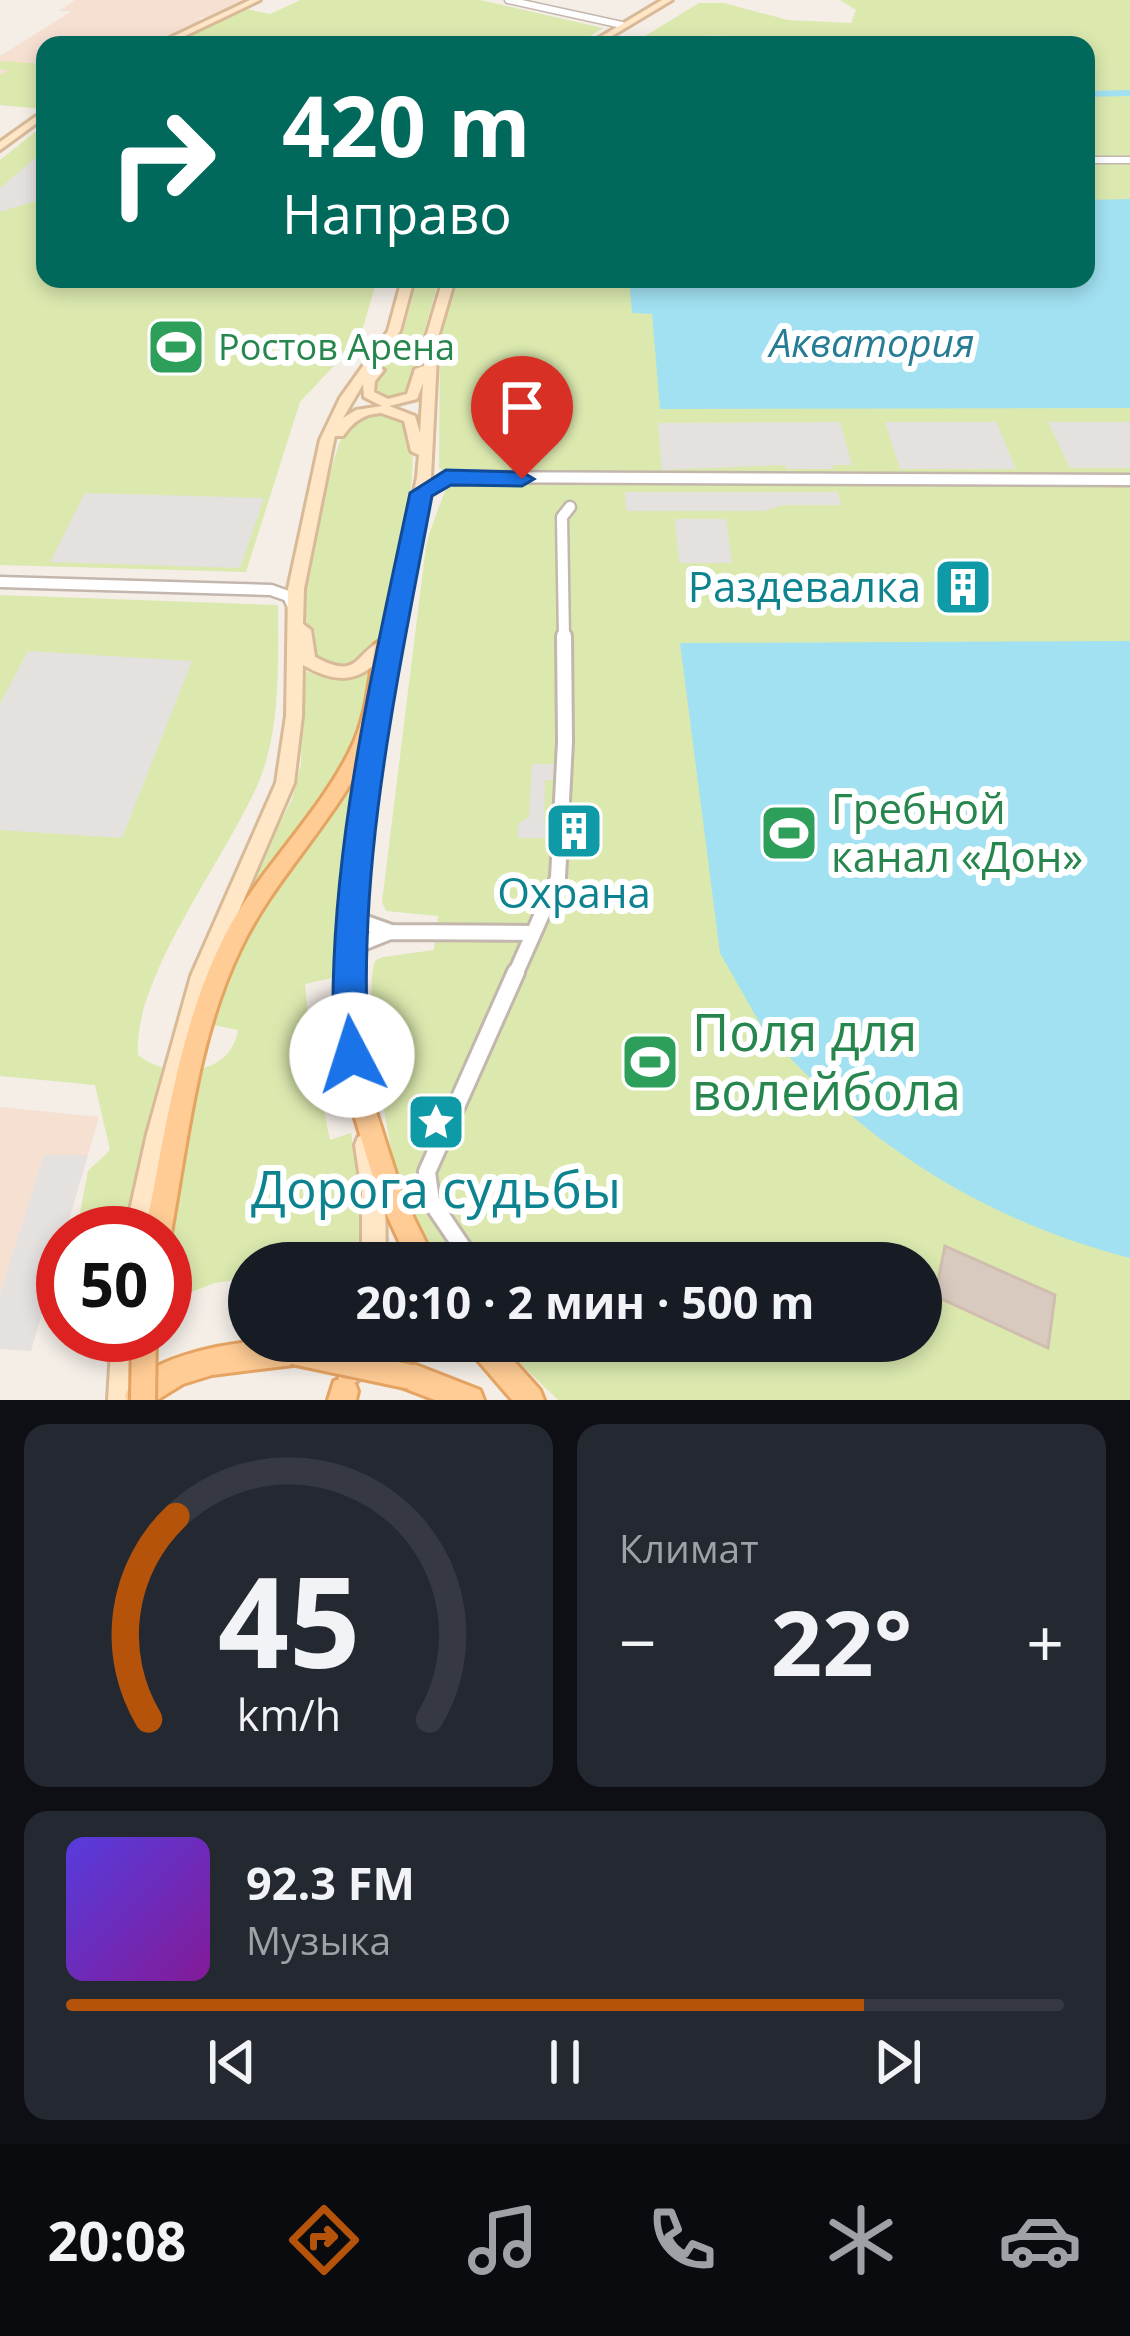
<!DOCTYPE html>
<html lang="ru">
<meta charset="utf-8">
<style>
body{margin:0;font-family:"Open Sans",sans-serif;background:#242831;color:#f1f3f6;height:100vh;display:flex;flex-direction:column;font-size:45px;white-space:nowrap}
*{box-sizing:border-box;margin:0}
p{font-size:39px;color:#9ea1a6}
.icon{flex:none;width:66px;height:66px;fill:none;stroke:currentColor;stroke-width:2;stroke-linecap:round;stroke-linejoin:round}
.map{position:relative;height:1400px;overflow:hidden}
.panel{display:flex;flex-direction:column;gap:24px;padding:24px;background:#0d0f14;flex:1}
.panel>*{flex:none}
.guide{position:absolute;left:36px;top:36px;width:1059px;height:252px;border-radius:24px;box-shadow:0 6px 18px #0003;background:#00695c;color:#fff;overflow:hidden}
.speed{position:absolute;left:36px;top:1206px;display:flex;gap:24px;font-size:60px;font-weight:700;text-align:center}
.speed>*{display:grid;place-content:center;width:156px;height:156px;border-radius:50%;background:#171b24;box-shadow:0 6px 18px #0003;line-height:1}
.speed .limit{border:18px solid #d22;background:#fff;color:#111}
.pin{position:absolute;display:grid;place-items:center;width:102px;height:102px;color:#fff;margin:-123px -51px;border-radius:50% 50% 50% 0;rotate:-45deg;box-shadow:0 0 12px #0007}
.pin .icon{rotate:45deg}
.me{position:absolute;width:132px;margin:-66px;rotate:355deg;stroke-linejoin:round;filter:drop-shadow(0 0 9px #0008)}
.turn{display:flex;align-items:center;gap:42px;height:252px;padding:0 48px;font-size:54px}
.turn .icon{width:156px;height:156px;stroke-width:2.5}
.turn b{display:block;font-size:84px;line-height:102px}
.big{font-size:90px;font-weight:700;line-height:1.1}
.panel .card{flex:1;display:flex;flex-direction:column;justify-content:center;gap:18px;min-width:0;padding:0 42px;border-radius:24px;background:#242831}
.panel .dial{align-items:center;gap:0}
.dial svg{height:312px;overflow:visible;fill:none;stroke:#363941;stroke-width:7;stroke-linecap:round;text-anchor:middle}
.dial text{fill:#f1f3f6;stroke:none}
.song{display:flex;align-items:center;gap:36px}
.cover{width:144px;height:144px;border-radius:18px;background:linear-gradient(135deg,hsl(250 70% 55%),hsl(290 70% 35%))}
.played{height:12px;border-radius:6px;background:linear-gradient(90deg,#b45309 80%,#363941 80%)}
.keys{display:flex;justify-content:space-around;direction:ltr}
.heat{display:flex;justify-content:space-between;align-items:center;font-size:66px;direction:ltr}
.panel .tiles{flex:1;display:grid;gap:24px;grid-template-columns:1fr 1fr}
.card:last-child{grid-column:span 2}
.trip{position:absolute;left:228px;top:1242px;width:714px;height:120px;border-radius:60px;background:#171b24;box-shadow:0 6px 18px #0003;font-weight:700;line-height:120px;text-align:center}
.tabs{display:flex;height:192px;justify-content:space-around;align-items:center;background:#090b0e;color:#9ea1a6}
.tabs .icon{width:84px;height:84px}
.tabs .selected{color:#b45309}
.tabs b{font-size:54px;color:#f1f3f6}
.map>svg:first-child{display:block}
.commercial{fill:#f6e0d2}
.green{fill:#dbe9af}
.parking{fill:#e5e1df}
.water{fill:#a2e1f2}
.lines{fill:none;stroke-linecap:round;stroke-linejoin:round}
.canal{stroke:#a2e1f2;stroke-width:6}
.building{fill:#d9cabf;stroke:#d1bdaf;stroke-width:3}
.minor-far3-casing{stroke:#c3b6ad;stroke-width:9}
.minor-far2-casing{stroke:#c3b6ad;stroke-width:15}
.minor-far1-casing{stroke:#c3b6ad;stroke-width:20}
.minor-casing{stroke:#c3b6ad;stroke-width:22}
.secondary-casing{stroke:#d8ba98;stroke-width:6}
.primary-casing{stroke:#e6a463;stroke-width:6}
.minor-far3{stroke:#fff;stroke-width:6}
.minor-far2{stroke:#fff;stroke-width:10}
.minor-far1{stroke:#fff;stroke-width:14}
.minor{stroke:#fff;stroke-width:16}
.secondary{fill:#ffe6c6;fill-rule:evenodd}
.primary{fill:#ffcc95;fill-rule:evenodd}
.primary-bridge-casing{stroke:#e6a463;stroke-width:30;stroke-linecap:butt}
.primary-bridge{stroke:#ffcc95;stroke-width:24}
.route{fill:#1a73e8;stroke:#114b97;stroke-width:3}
.labels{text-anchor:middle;stroke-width:12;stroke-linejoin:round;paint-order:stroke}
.far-leisure-label{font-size:36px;fill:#27864d;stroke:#fff;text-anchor:start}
.far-water-label{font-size:39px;font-style:italic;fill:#277c95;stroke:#fff}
.culture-label{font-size:42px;fill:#0d838f;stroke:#fff;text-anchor:end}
.leisure-label{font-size:42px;fill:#27864d;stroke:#fff;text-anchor:start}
.near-leisure-label{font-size:51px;fill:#27864d;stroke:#fff;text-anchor:start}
.near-culture-label{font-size:51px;fill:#0d838f;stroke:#fff}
</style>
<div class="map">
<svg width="1130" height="1400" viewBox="0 0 1130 1400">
<rect width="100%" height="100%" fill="#f4eee7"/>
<path class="commercial" d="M75 0H248L207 18 198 17 204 22 142 45H45V109L0 105V56L72 11H59Z
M0 1107 99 1117 88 1155 44 1156 0 1294Z"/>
<path class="green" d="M300 0H480L603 28 576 45H169L246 9 270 14Z
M840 0H1130V1400H558L497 1341H921V1263H440C425 1236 408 1209 399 1180 388 1148 361 982 376 960L383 957 434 950 438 916 386 911 382 902 426 546C433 520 443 496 452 475L439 468 440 335 455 279H1086V45L730 41V36C701 33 675 43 645 36L699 3H724L788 20 851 23 856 10Z
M0 61 45 64V109L0 105V75L8 70 0 69Z
M45 124V279H398L397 283H376L360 338 300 402 246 572 0 565V160Z
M417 279H439L420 347 415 386 410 394 392 400 375 396 371 384 404 328Z
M370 416C383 415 397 415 406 425 427 450 392 606 380 639 376 650 363 659 355 668L319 666C286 615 323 491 342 435L352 423Z
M0 595 278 605C278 662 281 725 260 779 230 853 132 977 138 1055 169 1080 231 1077 238 1030L213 1025C226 986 237 946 259 911 293 857 334 809 367 753L332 978 305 984 312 1054 330 1140 351 1133 363 1199V1263H249V1278L215 1283 165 1302V1233H76L88 1171 110 1150 95 1085 0 1076Z
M374 666C353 776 304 823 238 908L292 799 301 764V670L333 679Z"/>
<path class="parking" d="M45 150V198L0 212V188Z
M840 422 852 465H833V469H787L785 465 662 470 658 423Z
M885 422H996L1016 469H900Z
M1048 422H1130V468H1070Z
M625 492H838L841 505H783L764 511H626Z
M85 493 264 498 240 568 50 562Z
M675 519H726L732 563H679Z
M28 651 192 661 122 838 0 830V704Z
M532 764H559L558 780H545L544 822 557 823 556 838H518V824L529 817Z
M44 1155H88L31 1351 0 1349V1294Z"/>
<path class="water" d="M1130 199V408L660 409 652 314 632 313 629 279H1086V200Z
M1130 641V1258C993 1223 876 1152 781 1048L772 1045 720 953 680 643Z"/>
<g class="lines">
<path class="canal" d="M1086 94 1130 93"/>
</g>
<path class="building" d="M945 1246 1055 1295 1048 1348 935 1296Z"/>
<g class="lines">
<defs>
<path id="minor-far3" d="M508 0 622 25
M1086 160H1130"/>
<path id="minor-far2" d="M422 493 446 477 1130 480
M0 582 271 590 288 596 294 609
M564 639 562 517 570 507"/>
<path id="minor-far1" d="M356 908 363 922 391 932 530 933
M353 955 360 944 390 932
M515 975 558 878 565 742 564 636"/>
<path id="minor" d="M473 1263 431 1201 427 1172 516 972"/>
<path id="secondary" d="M250 0H260L166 45H155Z
M662 0H672L597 45H587Z
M45 110V117L0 150V142Z
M402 279H414L400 331 374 367 384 370 375 381 374 392 388 399 407 394 415 369 424 366 426 337 443 279H455L438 337 431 477 397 661 389 667 383 665 382 657C357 685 333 682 303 665L302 716 294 783 211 976 169 1134 149 1233H125L147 1134 191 976 276 783 286 716 288 589 320 440 340 398 388 331ZM423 383 420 433 415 416 389 406 417 399ZM363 384 364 397 382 406 356 410 343 418ZM381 413 404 421 411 451 419 455 417 477 385 639C354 651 361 682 315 657L311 630 303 624 304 589 334 440 335 436H343C353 422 363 414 381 413Z
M384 687 390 689 392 693C378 790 359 889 360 987 360 1022 364 1055 368 1089L365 1097 357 1100 349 1097 346 1089C331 949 354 830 376 693L378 689Z
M366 1134 374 1137C388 1176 385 1222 386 1263H362V1193L355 1145 358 1137Z
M112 1335H136L134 1400H108Z
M344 1341H368L358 1381 349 1384 340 1381 337 1372Z"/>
<path id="primary" d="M384 638 393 644C388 677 385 711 372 742 339 819 275 875 240 950 198 1037 188 1139 171 1233L165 1243V1233H145C165 1135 178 1031 222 941 257 869 321 815 354 742 367 712 370 677 375 644Z
M356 1070 364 1074 403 1196 436 1263H409L380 1200 344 1082 348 1074Z
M260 1341H299L306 1352 303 1362 293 1365 212 1375 183 1384 157 1400H127L125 1396C141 1358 223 1344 260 1341Z
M465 1341H496L540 1390 544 1400H512L469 1350Z
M411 1363 480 1390 484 1400H435L401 1387 397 1377 401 1367Z
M344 1377 354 1381 358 1391 356 1400H328L334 1381Z"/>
</defs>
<use href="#minor-far3" class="minor-far3-casing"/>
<use href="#minor-far2" class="minor-far2-casing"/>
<use href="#minor-far1" class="minor-far1-casing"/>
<use href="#minor" class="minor-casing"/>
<use href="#secondary" class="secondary-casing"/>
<use href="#primary" class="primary-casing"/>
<use href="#minor-far3" class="minor-far3"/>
<use href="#minor-far2" class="minor-far2"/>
<use href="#minor-far1" class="minor-far1"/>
<use href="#minor" class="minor"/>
<use href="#secondary" class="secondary"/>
<use href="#primary" class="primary"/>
<defs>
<path id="primary-bridge" d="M293 1352 411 1377
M143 1400 144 1335"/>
</defs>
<use href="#primary-bridge" class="primary-bridge-casing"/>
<use href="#primary-bridge" class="primary-bridge"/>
</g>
<path class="route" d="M446 470 522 472 534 479 522 486 451 485 432 496C398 678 355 869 369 1055L364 1067 352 1072 339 1067 334 1055C325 869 372 674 410 493Z"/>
<defs>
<symbol id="stadium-square" viewBox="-11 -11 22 22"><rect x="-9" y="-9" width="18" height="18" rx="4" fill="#2e9e5b" stroke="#fff"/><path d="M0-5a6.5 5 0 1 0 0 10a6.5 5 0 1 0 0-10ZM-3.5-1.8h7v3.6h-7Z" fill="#fff"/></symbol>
<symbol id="building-square" viewBox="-11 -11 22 22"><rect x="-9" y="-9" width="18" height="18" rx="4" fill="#0f9aa8" stroke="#fff"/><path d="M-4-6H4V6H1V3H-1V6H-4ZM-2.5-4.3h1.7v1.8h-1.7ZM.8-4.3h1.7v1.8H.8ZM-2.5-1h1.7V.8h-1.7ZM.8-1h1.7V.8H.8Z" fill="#fff"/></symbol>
<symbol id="sight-square" viewBox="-11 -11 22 22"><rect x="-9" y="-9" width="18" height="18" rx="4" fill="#0f9aa8" stroke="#fff"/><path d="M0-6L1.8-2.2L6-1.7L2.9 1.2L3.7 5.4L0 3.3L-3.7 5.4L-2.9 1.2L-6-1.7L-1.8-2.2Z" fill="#fff"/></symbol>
</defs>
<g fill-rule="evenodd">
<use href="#stadium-square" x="143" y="314" width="66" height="66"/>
<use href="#building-square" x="930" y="554" width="66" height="66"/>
<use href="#building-square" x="541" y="798" width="66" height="66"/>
<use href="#stadium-square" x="756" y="800" width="66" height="66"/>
<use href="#stadium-square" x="617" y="1029" width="66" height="66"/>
<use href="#sight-square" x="403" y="1089" width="66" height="66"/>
</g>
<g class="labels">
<g class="far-leisure-label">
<text x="218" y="360">Ростов Арена</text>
</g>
<g class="far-water-label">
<text x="872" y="357">Акватория</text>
</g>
<g class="culture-label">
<text x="921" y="602">Раздевалка</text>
<text x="574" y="908" text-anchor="middle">Охрана</text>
</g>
<g class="leisure-label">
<text x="831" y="824">Гребной<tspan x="831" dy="48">канал «Дон»</tspan></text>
</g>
<g class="near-leisure-label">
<text x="692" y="1051">Поля для<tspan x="692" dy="59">волейбола</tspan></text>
</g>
<g class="near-culture-label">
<text x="436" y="1208">Дорога судьбы</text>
</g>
</g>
</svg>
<div class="speed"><div class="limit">50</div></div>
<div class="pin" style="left:522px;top:479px;background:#d93025"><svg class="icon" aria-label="arrive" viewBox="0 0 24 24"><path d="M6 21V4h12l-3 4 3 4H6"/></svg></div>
<svg class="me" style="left:352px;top:1055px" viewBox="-20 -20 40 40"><circle r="19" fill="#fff"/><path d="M0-13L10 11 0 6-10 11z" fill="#1a73e8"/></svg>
<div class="trip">20:10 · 2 мин · 500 m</div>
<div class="guide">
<div class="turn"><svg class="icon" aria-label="right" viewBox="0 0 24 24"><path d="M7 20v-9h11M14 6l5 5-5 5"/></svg><div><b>420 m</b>Направо</div></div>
</div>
</div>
<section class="panel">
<div class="tiles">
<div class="card dial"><svg viewBox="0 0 100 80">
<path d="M14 69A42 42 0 1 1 86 69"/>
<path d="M14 69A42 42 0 0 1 21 17" stroke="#b45309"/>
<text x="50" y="56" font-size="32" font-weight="700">45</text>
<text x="50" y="72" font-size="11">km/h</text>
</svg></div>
<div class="card"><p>Климат</p>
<div class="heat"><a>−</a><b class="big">22°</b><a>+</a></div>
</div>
<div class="card">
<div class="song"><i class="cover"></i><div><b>92.3 FM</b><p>Музыка</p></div></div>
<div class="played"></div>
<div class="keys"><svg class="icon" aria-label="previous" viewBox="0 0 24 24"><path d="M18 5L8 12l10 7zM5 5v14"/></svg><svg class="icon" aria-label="pause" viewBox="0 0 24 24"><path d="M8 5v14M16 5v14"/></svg><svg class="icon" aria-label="next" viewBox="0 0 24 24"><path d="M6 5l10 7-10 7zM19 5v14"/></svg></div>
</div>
</div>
</section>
<nav class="tabs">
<b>20:08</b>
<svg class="icon selected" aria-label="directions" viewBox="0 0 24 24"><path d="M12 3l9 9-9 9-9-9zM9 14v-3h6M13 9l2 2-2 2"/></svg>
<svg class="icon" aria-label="music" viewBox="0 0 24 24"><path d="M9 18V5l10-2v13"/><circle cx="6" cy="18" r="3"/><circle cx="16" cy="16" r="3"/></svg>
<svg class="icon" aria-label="phone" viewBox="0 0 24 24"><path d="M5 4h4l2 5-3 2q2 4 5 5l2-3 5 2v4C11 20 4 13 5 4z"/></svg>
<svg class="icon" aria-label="climate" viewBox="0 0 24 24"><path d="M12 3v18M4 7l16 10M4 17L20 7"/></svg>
<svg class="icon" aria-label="car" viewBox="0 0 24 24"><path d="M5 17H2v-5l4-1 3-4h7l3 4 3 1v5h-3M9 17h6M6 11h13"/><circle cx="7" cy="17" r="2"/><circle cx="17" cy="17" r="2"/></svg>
</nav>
